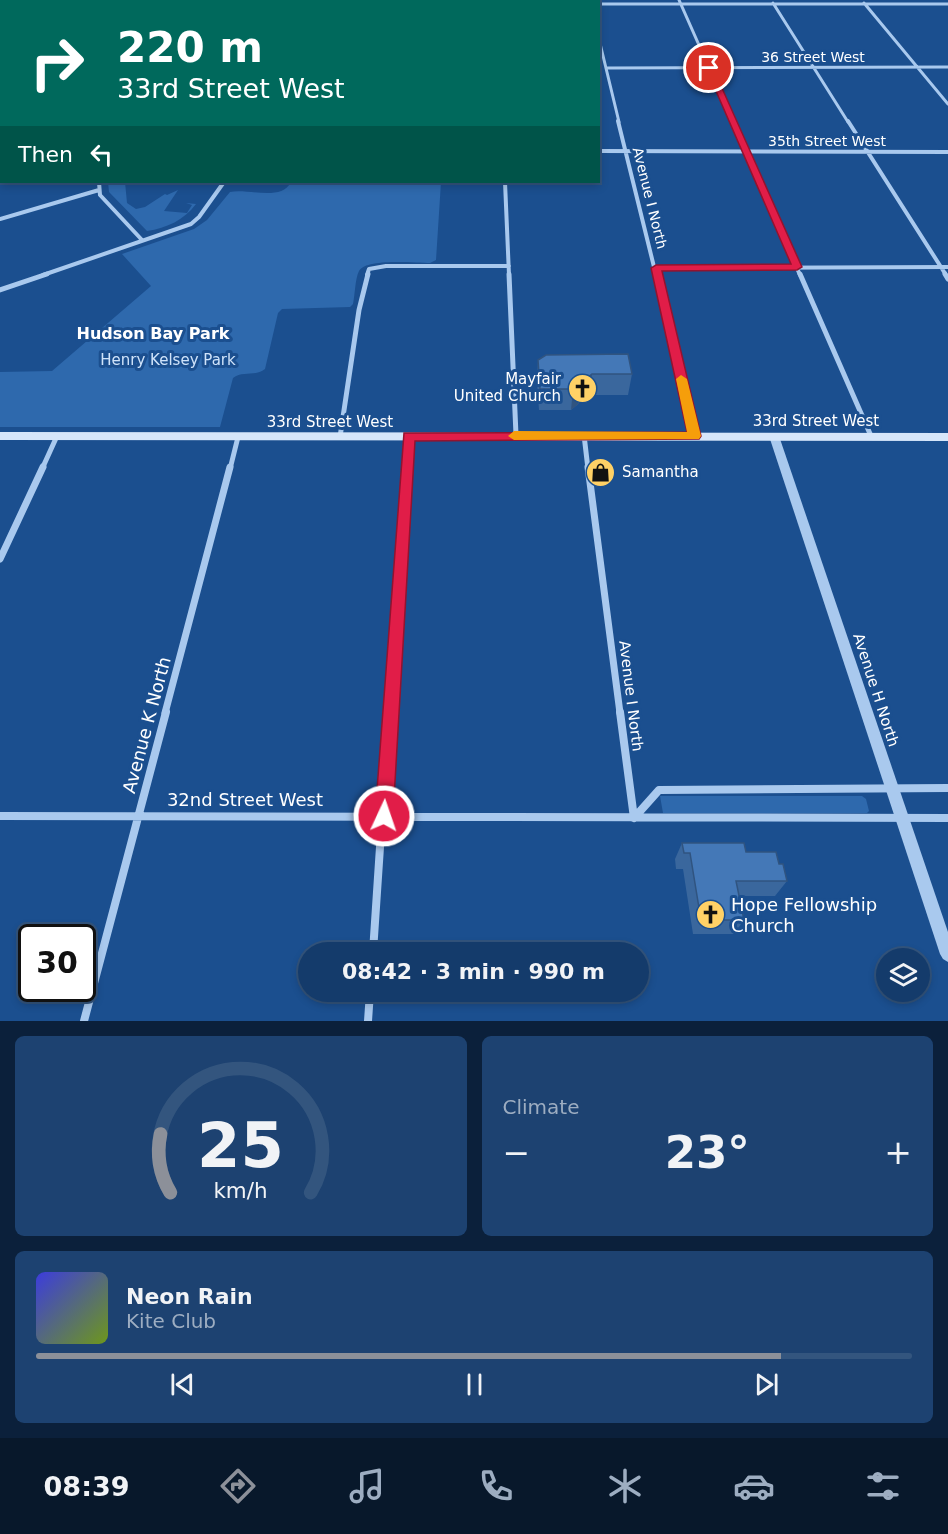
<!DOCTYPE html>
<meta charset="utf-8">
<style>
body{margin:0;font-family:"DejaVu Sans",sans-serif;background:#1d4271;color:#f1f3f6;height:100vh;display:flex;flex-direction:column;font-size:22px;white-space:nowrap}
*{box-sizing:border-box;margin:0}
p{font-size:20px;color:#9dadc1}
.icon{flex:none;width:33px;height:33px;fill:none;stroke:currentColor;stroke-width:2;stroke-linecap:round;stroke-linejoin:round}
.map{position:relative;height:1021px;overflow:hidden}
.side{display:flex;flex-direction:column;gap:15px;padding:15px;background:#0b203b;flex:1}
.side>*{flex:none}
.guide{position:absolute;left:0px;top:0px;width:600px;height:183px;box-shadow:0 3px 9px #0003,0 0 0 2px #33557e;background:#00695c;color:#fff;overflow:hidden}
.buttons{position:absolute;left:876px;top:948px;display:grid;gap:12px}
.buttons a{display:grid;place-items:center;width:54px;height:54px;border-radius:50%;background:#143b6b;box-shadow:0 3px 9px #0003,0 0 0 2px #33557e;font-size:30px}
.speed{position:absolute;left:18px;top:924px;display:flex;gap:12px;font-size:30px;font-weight:700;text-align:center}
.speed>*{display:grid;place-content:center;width:78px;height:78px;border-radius:50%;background:#143b6b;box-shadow:0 3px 9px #0003,0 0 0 2px #33557e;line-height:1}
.speed .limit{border:3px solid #111;border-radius:9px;background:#fff;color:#111}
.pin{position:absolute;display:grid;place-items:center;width:51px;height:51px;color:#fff;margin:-26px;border:3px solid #fff;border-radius:50%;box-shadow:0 2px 6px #0007}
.me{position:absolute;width:66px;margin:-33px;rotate:3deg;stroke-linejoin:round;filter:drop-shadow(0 0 4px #0008)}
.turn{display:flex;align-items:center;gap:21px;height:126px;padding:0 18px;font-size:27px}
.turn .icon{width:78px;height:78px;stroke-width:2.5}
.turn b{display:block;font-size:42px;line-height:51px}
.then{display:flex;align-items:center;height:57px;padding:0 18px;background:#0003;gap:12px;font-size:22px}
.big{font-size:45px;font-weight:700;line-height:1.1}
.side .card{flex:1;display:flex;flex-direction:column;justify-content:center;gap:9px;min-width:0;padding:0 21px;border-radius:9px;background:#1d4271}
.side .dial{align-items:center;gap:0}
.dial svg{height:156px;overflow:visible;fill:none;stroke:#33557e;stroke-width:7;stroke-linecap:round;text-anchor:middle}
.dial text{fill:#f1f3f6;stroke:none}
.song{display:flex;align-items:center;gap:18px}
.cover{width:72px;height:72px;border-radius:9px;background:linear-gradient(135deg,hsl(240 70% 55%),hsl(80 70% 35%))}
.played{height:6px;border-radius:3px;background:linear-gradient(90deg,#8c9099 85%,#33557e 85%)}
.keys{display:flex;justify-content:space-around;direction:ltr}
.heat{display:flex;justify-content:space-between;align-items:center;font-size:33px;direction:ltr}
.side .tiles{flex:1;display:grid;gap:15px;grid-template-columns:1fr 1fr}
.card:last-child{grid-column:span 2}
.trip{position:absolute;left:298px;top:942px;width:351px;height:60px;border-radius:30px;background:#143b6b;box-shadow:0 3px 9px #0003,0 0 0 2px #33557e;font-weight:700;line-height:60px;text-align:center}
.dock{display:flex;height:96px;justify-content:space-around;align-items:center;background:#08182b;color:#9dadc1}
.dock .icon{width:42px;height:42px}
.dock .current{color:#8c9099}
.dock b{font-size:27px;color:#f1f3f6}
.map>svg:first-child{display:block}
.green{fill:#2e69ad}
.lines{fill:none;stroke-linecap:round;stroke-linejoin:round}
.minor-far4{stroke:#a9c9ee;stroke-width:3}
.minor-far3{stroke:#a9c9ee;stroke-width:4}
.minor-far2{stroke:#a9c9ee;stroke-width:5}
.minor-far1{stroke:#a9c9ee;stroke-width:7}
.minor{stroke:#a9c9ee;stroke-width:8}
.tertiary{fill:#a9c9ee;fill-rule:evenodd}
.secondary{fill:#d6e6fa;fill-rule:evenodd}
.trunk{fill:#f8faff;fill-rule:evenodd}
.rail-casing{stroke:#fff;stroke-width:4}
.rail{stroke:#1b4f8f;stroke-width:2;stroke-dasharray:6;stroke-linecap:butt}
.wall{fill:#3a679d}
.shaded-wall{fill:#305480}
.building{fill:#4478b7;stroke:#305480;stroke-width:1.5}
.route{fill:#e11d48;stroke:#92132f;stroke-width:1.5}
.slow{fill:#f59e0b}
.labels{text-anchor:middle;stroke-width:6;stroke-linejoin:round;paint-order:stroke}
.far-street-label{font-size:14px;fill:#fff;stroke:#1b4f8f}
.park-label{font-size:15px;fill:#cfe3fa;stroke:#1b4f8f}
.poi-label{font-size:15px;fill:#fff;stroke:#1b4f8f;text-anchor:end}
.street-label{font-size:15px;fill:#fff;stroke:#1b4f8f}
.neighbourhood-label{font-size:16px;font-weight:bold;fill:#fff;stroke:#1b4f8f}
.near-street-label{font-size:18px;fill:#fff;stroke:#1b4f8f}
.near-poi-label{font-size:18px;fill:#fff;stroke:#1b4f8f;text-anchor:start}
</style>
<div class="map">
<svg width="948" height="1021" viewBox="0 0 948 1021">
<rect width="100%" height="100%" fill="#1b4f8f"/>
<path class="green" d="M108 182H125L127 203 136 209 145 207 165 194 167 195 178 190 164 211 187 213 192 205 186 203 196 204C184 220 167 228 147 231L109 192Z
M291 182H441L436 260 430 263C416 263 366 258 359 271 355 279 355 295 353 304L350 307 282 309 278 313 265 369C255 377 243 370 233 378L220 427H0V372L52 371 151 286 122 254 194 229 207 220 230 192C248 188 281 202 291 182Z
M660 796H862L866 799 869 811 867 813H663Z"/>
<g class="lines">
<path class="minor-far4" d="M679 0 733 122
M427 2 433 0
M773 3 848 122
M864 3 948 104
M598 4H948
M598 35 619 122
M607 68 948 67"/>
<path class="minor-far3" d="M618 121 656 275
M732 121 800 275
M848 121 946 275
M598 151 948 152
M99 182 100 195 142 240
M505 182 509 275
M0 219 99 190
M656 268 948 267
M43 275 191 224 199 217 224 182
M367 275 369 269 386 266H509"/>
<path class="minor-far2" d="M509 274 516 435
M655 274 694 436
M800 274 871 436
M945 274 948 279
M0 290 47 274
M584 435 588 469
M340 437 359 310 368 274
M42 469 57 436
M230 469 238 437
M406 469 408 436"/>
<path class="minor-far1" d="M588 467 620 713
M0 559 43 467
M165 713 230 467
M389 713 406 467"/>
<path class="minor" d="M620 712 634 818
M0 816 948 818
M634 818 659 790 948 788
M373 952 389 712
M84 1021 166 712
M368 1021 370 992"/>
<path class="tertiary" d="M774 433 779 436 948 932V962L943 959 940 954 769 436Z"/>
<path class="secondary" d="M0 432 948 433V441L0 440Z"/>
<path class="trunk" d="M225 0H238L237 2Z
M245 0H256L243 2Z
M0 53H2V59H0Z"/>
<defs>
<path id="rail" d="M288 2 295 0"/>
</defs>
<use href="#rail" class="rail-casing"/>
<use href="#rail" class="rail"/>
</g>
<path class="wall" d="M538 360 632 374 628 395H589L571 410H539L537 381Z
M682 843 746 852 779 864 787 881 775 896H739L744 920 734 934H693L683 869H676L675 859Z"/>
<path class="shaded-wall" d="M592 374 589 395 571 410 573 389Z"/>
<path class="building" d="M628 354 632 374H592L573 389H540L538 360 546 355Z
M682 843H744L746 852H776L779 864H783L787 881H736L744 920H701L690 853H684Z"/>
<path class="route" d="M709 66 713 68 802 267 797 270 662 271 701 436 699 439 415 441 393 816 390 822 384 824 377 822 375 816 404 433 687 432 651 268 656 265 791 264 706 68Z"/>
<path class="slow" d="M681 375 687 379 701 436 699 439 514 440 508 436 514 431 687 432 676 379Z"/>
<defs>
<symbol id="church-disc" viewBox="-11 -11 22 22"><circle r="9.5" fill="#ffd166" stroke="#1b4f8f"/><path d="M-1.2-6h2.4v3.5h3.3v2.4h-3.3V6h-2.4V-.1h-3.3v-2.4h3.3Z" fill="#111"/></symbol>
<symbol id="shop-disc" viewBox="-11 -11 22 22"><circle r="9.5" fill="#ffd166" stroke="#1b4f8f"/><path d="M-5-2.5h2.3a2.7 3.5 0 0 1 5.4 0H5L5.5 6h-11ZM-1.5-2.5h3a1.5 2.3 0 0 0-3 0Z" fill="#111"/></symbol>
</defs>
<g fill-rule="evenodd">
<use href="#church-disc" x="566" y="372" width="33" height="33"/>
<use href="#shop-disc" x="584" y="456" width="33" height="33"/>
<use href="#church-disc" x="694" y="898" width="33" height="33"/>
</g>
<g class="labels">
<g class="far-street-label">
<text x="813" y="62">36 Street West</text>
<text x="827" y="146">35th Street West</text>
<text transform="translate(650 198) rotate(76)" y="5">Avenue I North</text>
</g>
<g class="park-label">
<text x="168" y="365">Henry Kelsey Park</text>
</g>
<g class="poi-label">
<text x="561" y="384">Mayfair<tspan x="561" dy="17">United Church</tspan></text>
<text x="622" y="477" text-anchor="start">Samantha</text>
</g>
<g class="street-label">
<text x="816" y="426">33rd Street West</text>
<text x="330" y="427">33rd Street West</text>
<text transform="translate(876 690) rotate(72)" y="5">Avenue H North</text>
<text transform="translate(631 696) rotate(83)" y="5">Avenue I North</text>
</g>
<g class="neighbourhood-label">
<text x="153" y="339">Hudson Bay Park</text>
</g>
<g class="near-street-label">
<text transform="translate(147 725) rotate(-75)" y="6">Avenue K North</text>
<text x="245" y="806">32nd Street West</text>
</g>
<g class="near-poi-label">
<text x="731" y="911">Hope Fellowship<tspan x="731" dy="21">Church</tspan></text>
</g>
</g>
</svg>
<div class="buttons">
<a><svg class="icon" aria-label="layers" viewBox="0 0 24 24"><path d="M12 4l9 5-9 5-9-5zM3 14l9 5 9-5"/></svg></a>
</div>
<div class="speed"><div class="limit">30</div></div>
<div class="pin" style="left:709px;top:68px;background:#d93025"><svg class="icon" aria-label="arrive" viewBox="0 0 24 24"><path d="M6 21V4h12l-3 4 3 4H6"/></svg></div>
<svg class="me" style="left:384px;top:816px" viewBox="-20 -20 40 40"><circle r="17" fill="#e11d48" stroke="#fff" stroke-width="3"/><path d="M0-11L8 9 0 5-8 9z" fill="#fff"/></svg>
<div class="trip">08:42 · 3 min · 990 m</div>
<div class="guide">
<div class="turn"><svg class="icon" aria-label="right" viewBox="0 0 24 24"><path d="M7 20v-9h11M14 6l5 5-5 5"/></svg><div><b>220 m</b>33rd Street West</div></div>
<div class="then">Then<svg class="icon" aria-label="left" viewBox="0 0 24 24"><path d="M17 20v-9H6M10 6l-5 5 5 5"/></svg></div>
</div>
</div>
<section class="side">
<div class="tiles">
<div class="card dial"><svg viewBox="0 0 100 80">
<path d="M14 69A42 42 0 1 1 86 69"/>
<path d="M14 69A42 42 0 0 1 9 39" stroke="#8c9099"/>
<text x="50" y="56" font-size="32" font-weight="700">25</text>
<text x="50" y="72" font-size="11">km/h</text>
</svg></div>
<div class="card"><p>Climate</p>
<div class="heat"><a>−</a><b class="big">23°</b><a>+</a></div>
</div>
<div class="card">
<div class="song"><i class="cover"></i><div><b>Neon Rain</b><p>Kite Club</p></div></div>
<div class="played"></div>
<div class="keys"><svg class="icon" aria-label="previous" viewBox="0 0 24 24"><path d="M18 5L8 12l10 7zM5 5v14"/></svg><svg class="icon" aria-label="pause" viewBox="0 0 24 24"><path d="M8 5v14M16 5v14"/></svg><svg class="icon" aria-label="next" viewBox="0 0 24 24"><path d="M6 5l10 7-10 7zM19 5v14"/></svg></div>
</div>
</div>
</section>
<nav class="dock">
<b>08:39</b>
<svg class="icon current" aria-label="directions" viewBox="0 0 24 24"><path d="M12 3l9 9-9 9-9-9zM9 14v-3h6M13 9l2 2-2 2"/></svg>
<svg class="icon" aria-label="music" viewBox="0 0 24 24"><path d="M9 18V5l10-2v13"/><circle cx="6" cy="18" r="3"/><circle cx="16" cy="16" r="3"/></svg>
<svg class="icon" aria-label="phone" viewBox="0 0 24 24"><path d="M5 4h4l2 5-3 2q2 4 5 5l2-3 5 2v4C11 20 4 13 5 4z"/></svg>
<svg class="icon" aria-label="climate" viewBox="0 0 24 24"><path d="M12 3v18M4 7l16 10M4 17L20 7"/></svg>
<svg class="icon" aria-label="car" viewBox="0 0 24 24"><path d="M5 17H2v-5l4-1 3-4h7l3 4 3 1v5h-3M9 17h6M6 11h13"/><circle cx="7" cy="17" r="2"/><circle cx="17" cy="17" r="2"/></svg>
<svg class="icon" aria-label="filters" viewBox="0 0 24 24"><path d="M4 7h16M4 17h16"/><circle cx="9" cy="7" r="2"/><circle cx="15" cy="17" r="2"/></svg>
</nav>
